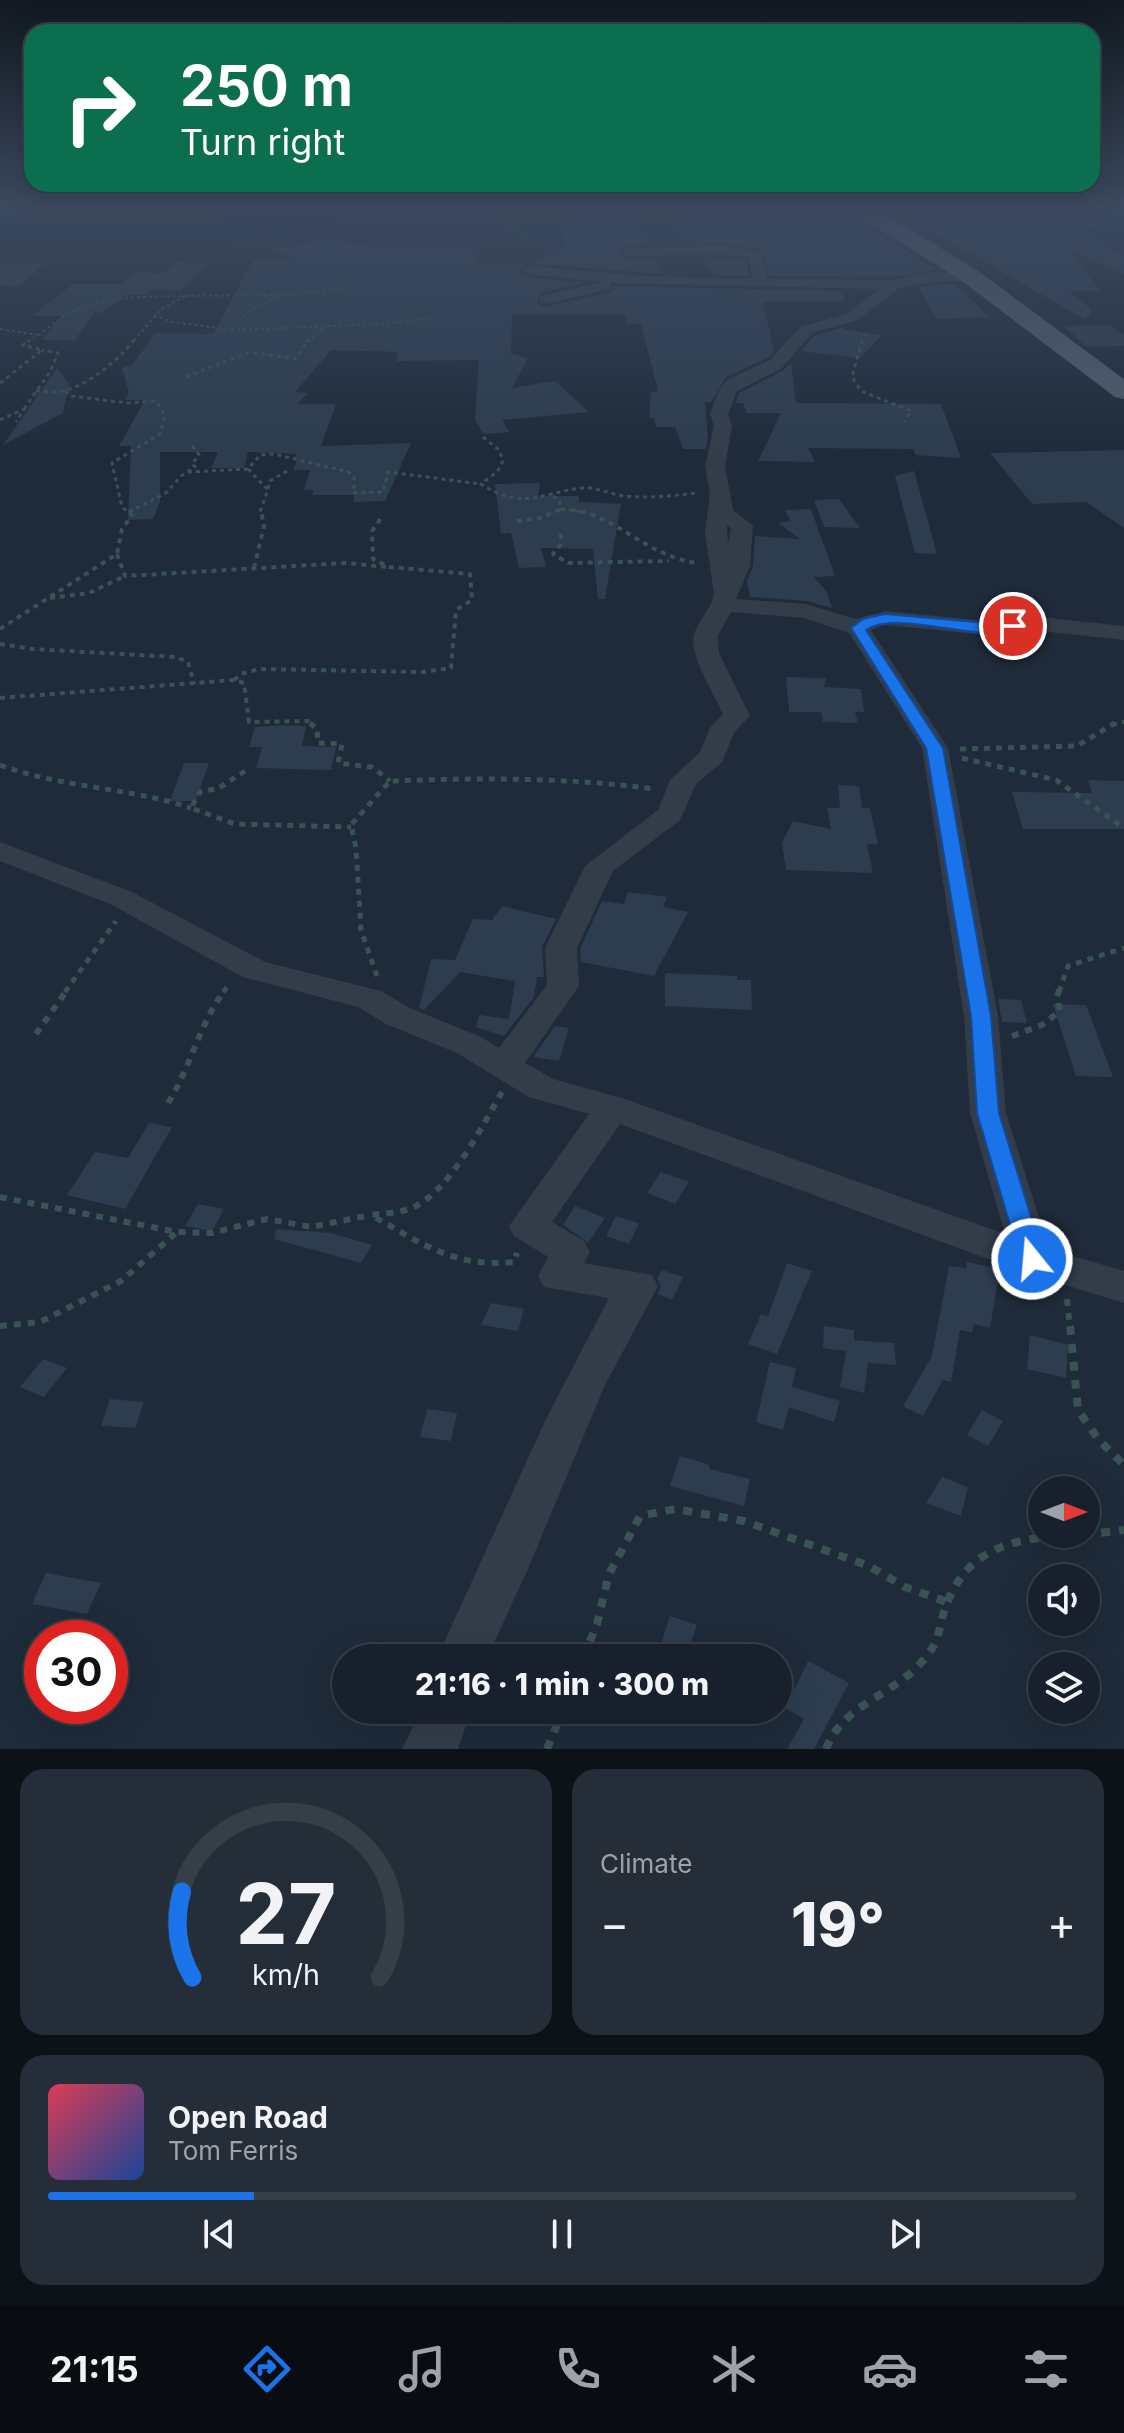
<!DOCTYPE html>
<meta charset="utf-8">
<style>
body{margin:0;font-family:Inter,sans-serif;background:#242d38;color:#f1f3f6;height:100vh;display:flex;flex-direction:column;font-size:30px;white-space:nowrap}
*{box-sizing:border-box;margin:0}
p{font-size:26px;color:#9ea3a9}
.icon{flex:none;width:44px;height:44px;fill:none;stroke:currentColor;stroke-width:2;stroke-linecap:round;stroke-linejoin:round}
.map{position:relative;height:1749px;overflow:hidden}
.details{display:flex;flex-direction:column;gap:20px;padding:20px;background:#0d1218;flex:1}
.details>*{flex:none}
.banner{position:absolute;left:24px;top:24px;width:1076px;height:168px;border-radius:24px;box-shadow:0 8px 32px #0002,0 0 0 2px #363e48;background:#0b6e4f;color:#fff;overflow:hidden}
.needle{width:52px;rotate:90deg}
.tools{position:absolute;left:1028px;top:1476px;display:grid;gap:16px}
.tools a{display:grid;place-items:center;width:72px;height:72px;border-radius:50%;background:#17202c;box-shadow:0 8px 32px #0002,0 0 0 2px #363e48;font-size:40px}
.speed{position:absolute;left:24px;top:1620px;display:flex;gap:16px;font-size:40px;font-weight:700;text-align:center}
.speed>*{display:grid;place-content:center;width:104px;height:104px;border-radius:50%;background:#17202c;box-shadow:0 8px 32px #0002,0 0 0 2px #363e48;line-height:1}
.speed .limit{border:12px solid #d22;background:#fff;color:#111}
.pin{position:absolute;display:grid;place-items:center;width:68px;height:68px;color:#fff;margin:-34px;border:4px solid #fff;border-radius:50%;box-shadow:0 2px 8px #0007}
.me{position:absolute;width:88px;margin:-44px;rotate:343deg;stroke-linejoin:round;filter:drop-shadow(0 0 6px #0008)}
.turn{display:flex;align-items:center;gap:28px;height:168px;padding:0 24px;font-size:36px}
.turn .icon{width:104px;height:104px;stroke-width:2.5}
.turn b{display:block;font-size:56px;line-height:68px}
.big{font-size:60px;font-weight:800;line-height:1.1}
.details .widget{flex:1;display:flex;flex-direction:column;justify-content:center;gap:12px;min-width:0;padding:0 28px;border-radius:24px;background:#242d38}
.details .dial{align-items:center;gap:0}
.dial svg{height:208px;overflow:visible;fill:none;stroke:#363e48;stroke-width:7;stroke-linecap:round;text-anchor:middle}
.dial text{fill:#f1f3f6;stroke:none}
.song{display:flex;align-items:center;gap:24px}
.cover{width:96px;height:96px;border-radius:12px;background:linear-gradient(135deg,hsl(350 70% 55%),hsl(220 70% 35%))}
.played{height:8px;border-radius:4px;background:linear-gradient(90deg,#1a73e8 20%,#363e48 20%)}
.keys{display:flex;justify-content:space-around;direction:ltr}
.heat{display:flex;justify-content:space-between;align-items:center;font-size:44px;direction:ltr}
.details .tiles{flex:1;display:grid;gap:20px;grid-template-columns:1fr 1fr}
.widget:last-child{grid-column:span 2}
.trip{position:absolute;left:332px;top:1644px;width:460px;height:80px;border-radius:40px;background:#17202c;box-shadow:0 8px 32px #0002,0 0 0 2px #363e48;font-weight:800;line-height:80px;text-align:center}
.menu{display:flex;height:128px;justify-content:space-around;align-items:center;background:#090d12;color:#9ea3a9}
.menu .icon{width:56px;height:56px}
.menu .on{color:#1a73e8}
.menu b{font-size:36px;color:#f1f3f6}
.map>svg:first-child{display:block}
.water{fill:#122338}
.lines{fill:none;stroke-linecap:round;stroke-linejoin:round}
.river{fill:#122338;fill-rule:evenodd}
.building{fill:#2d3c4f}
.path-far5{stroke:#395253;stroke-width:2;stroke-dasharray:3 3;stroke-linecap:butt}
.path-far4{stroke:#395253;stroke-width:3;stroke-dasharray:4 4;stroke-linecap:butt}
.path-far3{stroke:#395253;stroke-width:4;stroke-dasharray:5 5;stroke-linecap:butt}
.path-far2{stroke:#395253;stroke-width:5;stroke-dasharray:6 6;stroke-linecap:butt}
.path-far1{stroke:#395253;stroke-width:6;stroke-dasharray:7 7;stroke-linecap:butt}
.path{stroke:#395253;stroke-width:8;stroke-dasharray:9 9;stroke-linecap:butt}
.street{fill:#333d4a;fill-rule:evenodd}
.primary{fill:#505c6b;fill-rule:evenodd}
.route{fill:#1a73e8;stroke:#114b97;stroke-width:2}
</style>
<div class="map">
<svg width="1124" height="1749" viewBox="0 0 1124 1749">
<rect width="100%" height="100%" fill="#1f2b3a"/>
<path class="water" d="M270 209 372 210 322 225 218 246 0 247V213L27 220 148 224 215 221Z"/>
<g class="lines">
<path class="river" d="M277 206H311L308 211 236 236H220L216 231 220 226Z"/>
</g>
<path class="building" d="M664 206H811L816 213 842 210 937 270 894 277 770 276 760 249 723 243 692 244Z
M995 206H1072L1103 227 1075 228 1124 255V275L1072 250 1100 291H1069L1092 310 1086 320 896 211Z
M633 216 647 245H627L618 253 628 259 654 258 662 274 529 263 530 260 543 261 544 250H564L566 217Z
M339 238 348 244H368V247L481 249 474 262 524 265 518 271 528 277 584 283 539 293 538 304 545 307 612 292 614 286 843 291 844 302H763L774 351 768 358 726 377 711 402H705L708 438 706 449H683L675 427H656L654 418H649L651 392 658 391 641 324H627L626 315H512L511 353 528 358 512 388 555 381 589 412 502 420 509 432 484 434 475 420 479 360 396 361 398 352 331 350 295 392 308 393 297 404H336L321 446 411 443 385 501 354 502V495H312L314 490H304L310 470H293L298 458H294L296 454 248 452 244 468H211L218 452H160V502L153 519 128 520 131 446H119L145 400H125L129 393 122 368 132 365 156 333 213 334 253 260 292 259 273 249Z
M702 257 746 261 749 276 715 275Z
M177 262 208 263 180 291 150 289 146 295H126L100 313 95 312 75 340H42L61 316H32L73 284H121L135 272 162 274Z
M0 263H45L20 286H16L0 285Z
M954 284 959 288 989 317 937 319 918 287Z
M1111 325 1124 336V346L1086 347 1064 326Z
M844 327V330L882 335 860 358 801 351 814 336Z
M791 362 796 403 941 404 961 458 916 455 913 449 808 448 815 462 758 461 781 413H747L743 403H736L739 393 783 371Z
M57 368 69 384 63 413 3 445Z
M1124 450V528L1086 502 1032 504 990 453Z
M914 471 937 554 915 553 895 476Z
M540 483 538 496H579V502L621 504 605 599H598L593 549 541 548 546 567 519 568 511 533 501 534 495 484Z
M839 499 860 528 824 527 814 500Z
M811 509 835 576 814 577 827 592 832 608 806 601 750 597 747 581 753 566 755 536 800 539 778 523 790 521 785 510Z
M786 677 826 678 824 687 861 689 864 712H855L858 723 823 722 821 712H789Z
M284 725 306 726 302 746 336 747 331 770 256 768 262 747H249L255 727Z
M184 763H209L196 801H170Z
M1088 780 1124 781V829H1023L1012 792 1092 793Z
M838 785 859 786 862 808H870L878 844H867L873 873 786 870 782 843 793 821 831 829 827 808H840Z
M628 892 667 897 663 907 688 912 654 976 581 962 580 949 602 901 624 904Z
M502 906 556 919 542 947 544 977H537L534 997 504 1036 476 1027 479 1015 509 1019 515 981 460 972 424 1010 419 1008 431 959 455 960 473 919 492 920Z
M665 973 737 976V980H751L752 1010 665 1006Z
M998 999 1021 1000 1027 1023 1002 1022Z
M1053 1004 1086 1005 1113 1077 1076 1076Z
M555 1026 569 1028 559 1061 533 1057Z
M149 1123 172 1127 125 1209 67 1195 95 1152 128 1158Z
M661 1172 689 1182 675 1204 647 1193Z
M198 1204 224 1209 212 1231 185 1226Z
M575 1206 605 1218 588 1243 563 1225Z
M616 1216 639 1223 629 1244 606 1236Z
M276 1229 331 1233 372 1245 361 1263 274 1239Z
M967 1262 996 1268 995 1280 998 1281 990 1328 974 1324 972 1333 960 1330 951 1382 943 1380 923 1416 903 1406 932 1356 949 1266 966 1268Z
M787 1263 812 1271 777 1354 748 1344 761 1314 768 1317Z
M662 1270 683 1277 672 1300 657 1294 661 1287 657 1278Z
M491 1303 524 1309 518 1331 481 1325Z
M824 1326 854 1330V1340L894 1343 896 1365 868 1363 864 1393 840 1387 846 1351 823 1348Z
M1030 1335 1068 1345 1066 1378 1027 1369Z
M43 1359 67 1368 44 1397 20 1387Z
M770 1362 796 1368 792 1387 840 1401 834 1422 789 1407 783 1430 756 1422Z
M110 1399 144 1402 135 1428 101 1426Z
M427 1409 457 1413 451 1441 420 1437Z
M982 1410 1003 1421 988 1446 967 1435Z
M680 1456 710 1465 709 1469 750 1479 744 1506 670 1486Z
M942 1477 968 1487 961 1516 926 1503Z
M46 1573 101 1583 87 1614 32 1604Z
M670 1616 697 1625 688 1650 662 1641Z
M808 1661 849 1683 814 1749H787L804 1719 785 1708Z"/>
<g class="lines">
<path class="path-far5" d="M214 215 239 206
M503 221 529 244 528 256
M282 295 245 313 233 330 382 324 431 318
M185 296 282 295 349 288
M154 315 172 322 233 330
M0 329 38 335 27 342
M38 335C49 328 59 319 70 313 101 297 151 296 185 296L160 310 133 342
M307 342 326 326
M862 342 865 331"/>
<path class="path-far4" d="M862 340 852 377 861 391 911 411 904 422
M186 377 249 352 295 359 309 340
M0 383 42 350 23 345 30 340
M36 391C44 391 53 393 62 391 86 387 119 360 134 340
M65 391 71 396 128 403 156 401 165 416 160 434 112 463 122 507 128 512
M24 409 50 372 58 353 42 350
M0 420 24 409 16 422
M483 437 499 450 503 461 497 472 481 484C523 511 541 493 582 488 595 486 611 495 625 496 650 499 674 495 699 493
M248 469 268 490 260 512
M188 472 248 469 260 455 274 454 349 472 354 478V493L383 492 388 472 481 484
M268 489 270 481 287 471
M553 496 559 500 561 509 556 512
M561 509 583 512
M129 512 166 493 181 476 195 467 192 464 199 455 190 443"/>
<path class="path-far3" d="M571 510C617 515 647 557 698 563
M129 512 133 510
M517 521 540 518 559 510
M561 534V544L553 554 568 563 669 561
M117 554 125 576 345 563 388 567
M254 568 264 526 261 510
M50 598 89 593 125 576
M0 629 117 554 122 529 132 515 126 510
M0 644 32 649 176 657 188 662 194 684
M234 680 241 674 259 669 422 672 451 668 456 610 472 600 470 574 389 567 373 559 372 531 381 518
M0 698 234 680 244 683 249 722 308 721 313 725
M1112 725 1124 722"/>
<path class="path-far2" d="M310 723 317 729 318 743 342 744 338 763 372 767 390 781
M960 749 1077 746 1115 723
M962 758 1056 780 1124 828
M0 765C62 788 128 787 191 808
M245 771 219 788 200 792 191 808 235 824 351 827
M377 976 361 930 356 848 351 825 390 781C478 778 567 777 654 789
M65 992 116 921
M223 992 229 985
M1059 992 1068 966 1124 948"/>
<path class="path-far1" d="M36 1034 67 990
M1012 1036 1042 1025 1060 1011 1057 997 1059 990
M502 1092C482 1126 451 1189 414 1207 402 1213 385 1213 371 1215 421 1243 453 1268 514 1262L517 1253
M168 1103C191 1067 199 1024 225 990
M0 1197 177 1232 212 1233 267 1219 311 1227 371 1215
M1067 1299 1070 1328
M0 1326 40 1322 121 1281 176 1233"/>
<path class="path" d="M1070 1326 1078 1410 1098 1439 1124 1465
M583 1658 597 1624 609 1574 640 1516 675 1509 744 1521 869 1566 905 1587 947 1602
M547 1749 563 1710
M826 1749C842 1707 885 1698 915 1669 947 1638 935 1626 951 1594 984 1525 1062 1540 1124 1530"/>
<path class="street" d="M488 206H507L480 218 473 214Z
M723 246 760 252 768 279 894 280 923 273 970 272 977 276 970 280 923 283 899 288 858 320 812 333 782 368 737 391 728 414 732 426 725 466 733 510 753 526 750 566 736 599 806 604 856 619 885 611 986 621 1040 617 1124 626V640L1040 631 986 635 885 625 871 630 948 748 998 1016 1006 1113 1049 1249 1124 1271V1303L1018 1270 620 1124 552 1222 584 1241 590 1252 584 1263 652 1275 658 1286 605 1385 527 1571 487 1658H437L546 1419 609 1298 544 1287 538 1276 548 1257 514 1236 509 1226 589 1114 529 1097 457 1053 386 1024 358 1007 243 977 110 904 0 861V842L132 892 265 962 381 991 410 1008 481 1037 499 1048 547 985 545 948 585 866 658 810 670 780 700 752 710 728 723 714C715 696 689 655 694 635 698 620 711 610 714 594L705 532 710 494 705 466 714 426 710 414 719 390 727 380 770 360 800 327 846 314 880 289 611 283V289L546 304 540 302V296L603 282 528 274 521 270 528 266 639 276 753 279 749 258 723 254 628 256 621 252 628 248ZM727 525 731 528 728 544ZM731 612 804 618 849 633 922 748 964 1016 970 1113 1005 1234 625 1099 553 1079 525 1063 579 986 577 948 613 871 680 820 696 784 722 762 735 731 750 716 719 653 718 635Z
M421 1710H471L458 1749H402Z"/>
<path class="primary" d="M842 206H867L897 221 978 271 1124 379V399L1115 397 962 281Z"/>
</g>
<linearGradient id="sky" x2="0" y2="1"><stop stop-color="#111820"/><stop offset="0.46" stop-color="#3c4a60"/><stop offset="1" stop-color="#3c4a60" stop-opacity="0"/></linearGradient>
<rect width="1124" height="451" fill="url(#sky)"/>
<path class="route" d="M885 614 986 623 1013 621 1020 626C990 649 901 607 866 630L943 748 991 1016 999 1113 1044 1259 1041 1266 1032 1269 1024 1266 1020 1259 977 1113 971 1016 926 748 851 628 863 619Z"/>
</svg>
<div class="tools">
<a><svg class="needle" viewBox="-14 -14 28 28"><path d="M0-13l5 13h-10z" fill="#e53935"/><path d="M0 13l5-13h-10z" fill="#9ea3a9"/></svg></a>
<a><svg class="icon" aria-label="sound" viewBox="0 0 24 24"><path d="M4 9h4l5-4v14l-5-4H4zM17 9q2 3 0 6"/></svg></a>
<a><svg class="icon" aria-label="layers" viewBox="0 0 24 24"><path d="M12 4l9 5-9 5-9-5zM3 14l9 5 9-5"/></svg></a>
</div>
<div class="speed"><div class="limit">30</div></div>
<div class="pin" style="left:1013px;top:626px;background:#d93025"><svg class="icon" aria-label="arrive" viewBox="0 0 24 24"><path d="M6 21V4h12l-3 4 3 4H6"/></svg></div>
<svg class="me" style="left:1032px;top:1259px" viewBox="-20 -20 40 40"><circle r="17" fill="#1a73e8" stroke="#fff" stroke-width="3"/><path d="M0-11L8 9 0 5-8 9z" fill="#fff"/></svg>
<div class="trip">21:16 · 1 min · 300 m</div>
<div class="banner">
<div class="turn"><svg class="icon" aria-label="right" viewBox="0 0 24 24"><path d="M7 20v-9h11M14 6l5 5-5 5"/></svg><div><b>250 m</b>Turn right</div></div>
</div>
</div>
<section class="details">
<div class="tiles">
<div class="widget dial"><svg viewBox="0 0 100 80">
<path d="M14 69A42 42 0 1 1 86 69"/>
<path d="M14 69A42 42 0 0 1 10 36" stroke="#1a73e8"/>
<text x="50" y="56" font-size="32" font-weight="700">27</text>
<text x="50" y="72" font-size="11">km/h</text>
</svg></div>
<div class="widget"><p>Climate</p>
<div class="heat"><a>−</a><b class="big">19°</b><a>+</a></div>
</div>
<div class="widget">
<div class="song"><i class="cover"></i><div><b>Open Road</b><p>Tom Ferris</p></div></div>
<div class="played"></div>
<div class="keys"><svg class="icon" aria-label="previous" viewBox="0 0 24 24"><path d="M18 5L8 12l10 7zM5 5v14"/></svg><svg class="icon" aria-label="pause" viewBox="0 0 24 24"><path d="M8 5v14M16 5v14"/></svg><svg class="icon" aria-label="next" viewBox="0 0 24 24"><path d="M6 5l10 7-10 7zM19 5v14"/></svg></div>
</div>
</div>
</section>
<nav class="menu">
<b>21:15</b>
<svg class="icon on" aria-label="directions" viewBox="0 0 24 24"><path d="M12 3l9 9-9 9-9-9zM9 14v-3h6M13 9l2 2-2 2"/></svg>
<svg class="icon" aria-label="music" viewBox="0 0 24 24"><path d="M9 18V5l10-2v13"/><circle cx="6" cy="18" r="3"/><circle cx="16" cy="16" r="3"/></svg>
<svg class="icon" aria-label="phone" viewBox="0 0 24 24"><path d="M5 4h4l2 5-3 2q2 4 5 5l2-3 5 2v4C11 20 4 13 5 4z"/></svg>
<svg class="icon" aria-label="climate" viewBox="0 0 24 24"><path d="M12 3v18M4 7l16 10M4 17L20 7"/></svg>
<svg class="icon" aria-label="car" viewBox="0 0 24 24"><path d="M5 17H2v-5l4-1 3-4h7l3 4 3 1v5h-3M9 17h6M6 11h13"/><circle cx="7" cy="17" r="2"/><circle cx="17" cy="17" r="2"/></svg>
<svg class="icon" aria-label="filters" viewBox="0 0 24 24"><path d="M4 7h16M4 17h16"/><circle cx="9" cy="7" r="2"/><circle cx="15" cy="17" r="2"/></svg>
</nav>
